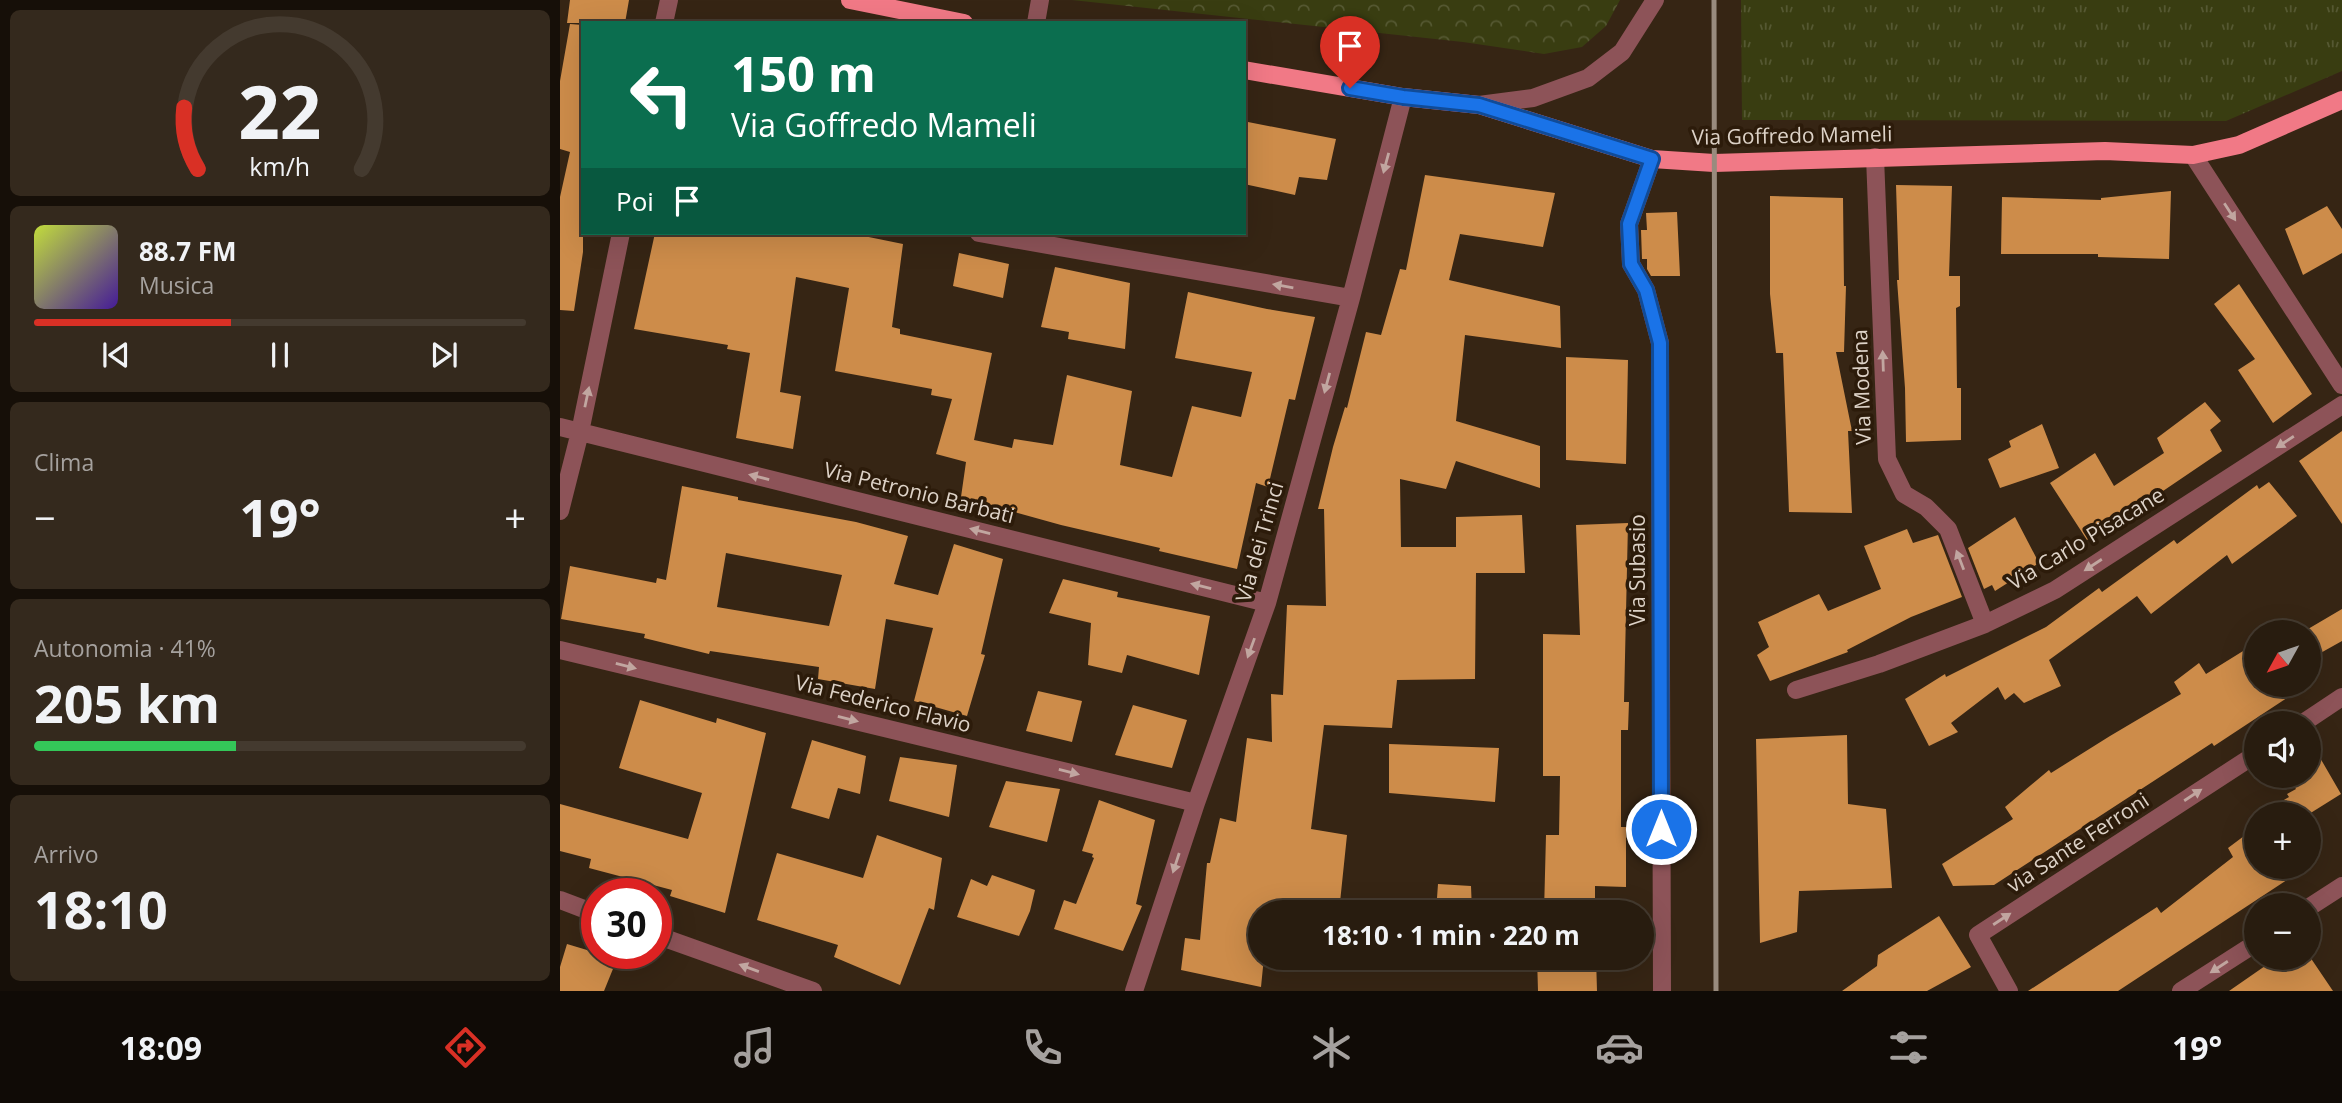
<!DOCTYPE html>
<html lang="it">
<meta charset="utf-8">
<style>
body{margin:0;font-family:"Open Sans",sans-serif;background:#34291d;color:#f1f3f6;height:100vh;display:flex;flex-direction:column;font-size:26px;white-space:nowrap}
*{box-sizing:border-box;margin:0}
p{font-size:23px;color:#a5a19e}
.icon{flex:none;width:38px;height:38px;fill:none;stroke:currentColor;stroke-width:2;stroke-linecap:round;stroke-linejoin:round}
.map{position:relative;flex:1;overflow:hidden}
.details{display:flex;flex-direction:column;gap:10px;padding:10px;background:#160f08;width:560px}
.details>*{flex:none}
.top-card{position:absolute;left:21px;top:21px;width:665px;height:214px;border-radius:0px;box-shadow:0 7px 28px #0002,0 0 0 2px #443a2f;background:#0b6e4f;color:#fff;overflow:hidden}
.needle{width:46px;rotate:230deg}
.fabs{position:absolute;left:1684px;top:620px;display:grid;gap:14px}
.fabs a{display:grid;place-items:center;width:77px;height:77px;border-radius:50%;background:#281c0f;box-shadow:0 7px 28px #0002,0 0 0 2px #443a2f;font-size:35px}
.speed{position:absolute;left:21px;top:878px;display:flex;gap:14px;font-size:35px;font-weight:700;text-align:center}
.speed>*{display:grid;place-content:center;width:91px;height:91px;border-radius:50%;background:#281c0f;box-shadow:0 7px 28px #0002,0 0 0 2px #443a2f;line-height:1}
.speed .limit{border:10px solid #d22;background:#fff;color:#111}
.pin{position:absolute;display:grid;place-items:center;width:60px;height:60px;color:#fff;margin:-72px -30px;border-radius:50% 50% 50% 0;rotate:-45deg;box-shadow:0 0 7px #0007}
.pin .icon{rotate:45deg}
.me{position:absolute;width:77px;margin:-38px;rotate:0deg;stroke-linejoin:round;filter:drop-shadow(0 0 5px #0008)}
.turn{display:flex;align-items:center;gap:24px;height:147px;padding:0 35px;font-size:32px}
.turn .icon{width:91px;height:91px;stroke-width:2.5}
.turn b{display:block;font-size:49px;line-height:60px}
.then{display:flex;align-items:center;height:66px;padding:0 35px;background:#0003;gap:14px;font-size:26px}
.big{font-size:52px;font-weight:700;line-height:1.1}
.details .tile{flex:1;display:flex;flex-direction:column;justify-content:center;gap:10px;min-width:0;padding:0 24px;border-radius:10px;background:#34291d}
.details .dial{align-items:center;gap:0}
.dial svg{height:182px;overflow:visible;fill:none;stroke:#443a2f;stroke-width:7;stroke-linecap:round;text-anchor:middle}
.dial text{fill:#f1f3f6;stroke:none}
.song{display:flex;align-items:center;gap:21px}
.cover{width:84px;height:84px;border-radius:10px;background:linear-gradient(135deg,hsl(70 70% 55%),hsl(260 70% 35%))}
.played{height:7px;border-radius:4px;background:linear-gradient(90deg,#d93025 40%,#443a2f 40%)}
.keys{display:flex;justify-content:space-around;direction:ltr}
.heat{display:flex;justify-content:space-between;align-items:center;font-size:38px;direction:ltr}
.charge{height:10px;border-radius:5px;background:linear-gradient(90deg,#34c759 41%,#443a2f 0)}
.trip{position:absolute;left:688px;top:900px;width:406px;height:70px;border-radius:35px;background:#281c0f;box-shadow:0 7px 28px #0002,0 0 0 2px #443a2f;font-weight:700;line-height:70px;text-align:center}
.tabs{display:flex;height:112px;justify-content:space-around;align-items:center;background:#100b06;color:#a5a19e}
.tabs .icon{width:49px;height:49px}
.tabs .on{color:#d93025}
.tabs b{font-size:32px;color:#f1f3f6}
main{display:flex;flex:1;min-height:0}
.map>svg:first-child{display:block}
.grass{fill:url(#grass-tufts)}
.forest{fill:url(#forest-crowns)}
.building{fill:#cd8c4a;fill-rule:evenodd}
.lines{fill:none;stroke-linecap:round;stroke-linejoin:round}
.minor{stroke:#8d5358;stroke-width:18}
.major{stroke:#f17986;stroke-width:18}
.rail{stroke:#998b7e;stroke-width:5}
.oneway{fill:#c1a6a0}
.route-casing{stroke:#114b97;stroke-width:18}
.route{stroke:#1a73e8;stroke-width:12}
.labels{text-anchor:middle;stroke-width:7;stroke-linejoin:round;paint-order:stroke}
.street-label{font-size:21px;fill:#ddd2c7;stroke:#2c1b0a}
</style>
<main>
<section class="details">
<div class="tile dial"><svg viewBox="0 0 100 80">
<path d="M14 69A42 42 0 1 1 86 69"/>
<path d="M14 69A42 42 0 0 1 8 42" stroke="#d93025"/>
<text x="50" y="56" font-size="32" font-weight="700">22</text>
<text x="50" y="72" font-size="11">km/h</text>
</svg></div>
<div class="tile">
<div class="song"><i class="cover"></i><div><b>88.7 FM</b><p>Musica</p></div></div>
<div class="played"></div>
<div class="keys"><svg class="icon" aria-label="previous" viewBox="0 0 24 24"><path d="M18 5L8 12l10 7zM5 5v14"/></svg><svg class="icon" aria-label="pause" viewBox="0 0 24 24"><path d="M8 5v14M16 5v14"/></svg><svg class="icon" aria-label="next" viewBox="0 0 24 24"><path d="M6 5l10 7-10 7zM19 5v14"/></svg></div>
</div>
<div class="tile"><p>Clima</p>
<div class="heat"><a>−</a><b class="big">19°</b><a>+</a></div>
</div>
<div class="tile"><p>Autonomia · 41%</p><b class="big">205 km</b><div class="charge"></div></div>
<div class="tile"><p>Arrivo</p><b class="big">18:10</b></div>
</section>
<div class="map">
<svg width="1782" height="991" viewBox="0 0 1782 991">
<defs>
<pattern id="grass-tufts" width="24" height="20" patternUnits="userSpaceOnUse" patternTransform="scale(1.75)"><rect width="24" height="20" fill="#393d11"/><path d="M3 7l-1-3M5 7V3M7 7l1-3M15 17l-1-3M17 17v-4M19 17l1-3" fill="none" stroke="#555832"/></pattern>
<pattern id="forest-crowns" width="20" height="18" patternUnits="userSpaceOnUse" patternTransform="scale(1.75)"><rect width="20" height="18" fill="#393d11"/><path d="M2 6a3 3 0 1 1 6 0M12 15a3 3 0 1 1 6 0" fill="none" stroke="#555832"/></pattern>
</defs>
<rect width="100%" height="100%" fill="#362514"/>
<path class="grass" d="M1181 0H1782V71L1666 121 1182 120Z"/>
<path class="forest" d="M512 0H1060L1046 26 1022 47 984 54 903 42Z"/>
<path class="building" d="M10 0H69L65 23H7Z
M10 24 23 25V252L14 311 0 310V197L10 152 0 149V81Z
M688 122 776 139 767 180 739 177 735 195 684 184V142Z
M865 175 995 193 983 247 900 234 889 280 1000 306 1001 348 905 335 896 421 980 446V488L896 461 886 489 840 479 841 547H896V517L962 515 965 573H916L915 679 837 680 832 728 764 725 751 829 787 835 779 912H700V957H704L701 987 621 970 625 938 640 940 647 863H650L660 818 676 822 687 738 712 742 711 694 723 695 727 605 766 606 764 509H758L773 447 785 407 787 408 806 332 821 335 840 269 846 270Z
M1336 185 1392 186 1389 276H1400V306L1396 308 1397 388H1401V440L1346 442 1345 388 1337 280H1339Z
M1611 191 1609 259 1538 257V254H1441L1442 197 1541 200V198Z
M1210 196 1283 198 1284 286H1286L1284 352H1276L1292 431H1288L1292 513 1229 512 1223 353H1216L1210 294Z
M1767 206 1782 229V253L1743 275 1725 229Z
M1117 212 1120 276H1091L1087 269V259H1082L1081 230H1087L1086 213Z
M95 233H289L343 244 332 327 340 329V334L432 353 414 440 452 448 454 439 493 445 507 375 572 391 560 465 612 477 632 406 681 417 692 372 615 358 628 292 707 309 755 317 735 400 729 399 708 487 696 483 677 569 599 551 600 548 501 525 401 497 406 462 376 454 392 399 371 395 372 389 275 371 289 288 236 277 220 392 241 396 233 449 176 438 190 353 167 349 168 345 74 329Z
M399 253 449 264 443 298 393 286Z
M495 267 570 283 565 349 508 339 509 332 481 327Z
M1679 284 1752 394 1713 423 1678 370 1695 359 1654 304Z
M1006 357 1068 360 1066 464 1006 460Z
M1645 402 1661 421 1650 430 1662 451 1603 491 1601 489 1527 540 1490 483 1535 453 1554 486 1604 453 1597 438Z
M1482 424 1499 468 1440 488 1428 459 1451 447 1449 441Z
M1782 431V524L1739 461Z
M1709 482 1737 516 1672 564 1667 555 1591 614 1577 596 1489 660 1501 686 1464 703 1454 693 1445 700 1438 687 1391 723 1398 732 1369 746 1345 699 1385 674 1386 677 1486 627 1539 588 1542 592 1614 540 1617 544 1697 485 1699 489Z
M122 486 178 497V500L296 522 348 536 334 584 378 595 394 544 443 559 421 654 425 655 407 716 354 701 373 628 326 619 315 689 258 679 259 667 150 651 149 654 84 638 85 634 1 619 10 566 96 583 97 578 106 580ZM166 553 282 575 269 626 157 607Z
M1455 517 1479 563 1435 591 1432 585 1424 589 1408 548Z
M1068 523 1064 702H1069L1068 730H1061V827H1066V887L1035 886V912H984L986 835H999L1000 776H983V634L1020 635 1016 525Z
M1347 529 1353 543 1378 535 1402 597 1351 617 1287 650 1288 652 1210 681 1197 655 1209 647 1198 622 1259 594 1268 611 1321 589 1304 546Z
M503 579 558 592 557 597 650 616 639 675 567 655 562 673 528 665 531 623 489 613Z
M1782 609V641L1748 660V629Z
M1696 643V684H1748L1654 746 1652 743 1434 885 1393 886 1382 864 1453 819 1445 807 1489 770 1491 773 1550 736 1621 694 1614 682 1639 663 1646 674Z
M478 691 522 701 512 742 466 731Z
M80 700 156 723 157 718 206 733 165 913 110 896 112 890 29 868 31 859 0 851V804L128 839 142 793 59 768Z
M573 705 627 720 612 768 555 755Z
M1287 735 1288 804 1326 809 1332 888 1239 891 1237 932 1200 943 1196 739Z
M1748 737 1781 794 1749 814H1701L1729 797 1727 794 1736 789 1727 775H1748Z
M252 740 306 756 300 794 278 788 269 819 231 808Z
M829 744 939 748 935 802 829 793Z
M340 757 397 765 389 817 329 801Z
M446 781 500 789 487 842 429 827Z
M539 800 595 820 576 904 582 906 563 951 494 929 504 900 516 904 534 858 532 857 533 854 522 851Z
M1696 827V866H1748L1558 991H1468L1597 907 1601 913 1673 857 1668 848Z
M317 835 382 858 374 910 369 908 340 985 274 957 278 945 197 920 217 853 303 878Z
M432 875 475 890 470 911 459 936 397 917 411 879 427 886Z
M878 884 911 886 912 912H876Z
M1379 916 1411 967 1367 991H1282L1317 966 1318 955Z
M7 944 57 959 44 991H0V967Z
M977 957H1036L1037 991H978Z
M1718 957H1750L1773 991H1669Z"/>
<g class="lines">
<path class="minor" d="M104 23 109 0
M476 23 480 0
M919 105 973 98 1028 78 1062 52 1095 0
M1633 155 1782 385
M1315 157 1327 459 1344 494 1366 507 1388 529 1425 624
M1092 159 1069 224 1071 264 1086 290 1100 343 1102 991
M419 233 791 298
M0 427 707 603
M0 511 20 432 61 233
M0 650 636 803
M1236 690 1319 664 1425 624 1495 590 1782 405
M1743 723 1782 697
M0 900 37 914
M1748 908 1782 886
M96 935 253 991
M574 991 636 803 707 603 791 298 843 97
M1449 991 1418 935 1696 754
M1621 991 1696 943"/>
<path class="major" d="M290 0 404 23
M684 70 843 97 919 105 1092 159 1154 163 1545 151 1633 155 1679 145 1782 100"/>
<path class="rail" d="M1154 0 1156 991"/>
</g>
<defs><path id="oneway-solid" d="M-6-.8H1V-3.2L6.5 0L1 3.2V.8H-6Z" transform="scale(1.75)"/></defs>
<g class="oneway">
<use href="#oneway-solid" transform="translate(826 163) rotate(105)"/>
<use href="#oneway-solid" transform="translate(1670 212) rotate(57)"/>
<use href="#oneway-solid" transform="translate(723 286) rotate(-170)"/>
<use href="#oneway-solid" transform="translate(1323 361) rotate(-92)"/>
<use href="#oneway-solid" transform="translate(767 383) rotate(105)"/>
<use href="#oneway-solid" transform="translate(27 397) rotate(-78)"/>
<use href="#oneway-solid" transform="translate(1725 442) rotate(147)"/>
<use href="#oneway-solid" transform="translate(199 477) rotate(-166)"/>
<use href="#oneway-solid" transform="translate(420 531) rotate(-166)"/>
<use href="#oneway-solid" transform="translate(1400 560) rotate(-111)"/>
<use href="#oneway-solid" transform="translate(1533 565) rotate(147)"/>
<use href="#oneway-solid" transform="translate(641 586) rotate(-166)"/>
<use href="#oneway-solid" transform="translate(691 648) rotate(110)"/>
<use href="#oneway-solid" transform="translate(66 666) rotate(14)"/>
<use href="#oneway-solid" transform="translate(288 719) rotate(14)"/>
<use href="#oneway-solid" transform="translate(509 772) rotate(14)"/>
<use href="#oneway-solid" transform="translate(1633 795) rotate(-33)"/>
<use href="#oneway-solid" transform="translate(616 863) rotate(108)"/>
<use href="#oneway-solid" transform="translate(1442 919) rotate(-33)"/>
<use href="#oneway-solid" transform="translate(1659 967) rotate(147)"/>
<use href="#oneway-solid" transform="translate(189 968) rotate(-160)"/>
</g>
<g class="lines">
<defs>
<path id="route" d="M790 88 843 97 919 105 1092 159 1069 224 1071 264 1086 290 1100 343 1101 829"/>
</defs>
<use href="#route" class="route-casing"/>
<use href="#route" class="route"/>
</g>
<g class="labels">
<g class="street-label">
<text transform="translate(1232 136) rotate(-1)" y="7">Via Goffredo Mameli</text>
<text transform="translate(1302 387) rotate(-92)" y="7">Via Modena</text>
<text transform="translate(359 493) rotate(14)" y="7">Via Petronio Barbati</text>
<text transform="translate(1526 539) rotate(-31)" y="7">Via Carlo Pisacane</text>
<text transform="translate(700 542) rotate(-74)" y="7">Via dei Trinci</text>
<text transform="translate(1078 570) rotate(-90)" y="7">Via Subasio</text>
<text transform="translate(323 704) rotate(14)" y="7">Via Federico Flavio</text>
<text transform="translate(1518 843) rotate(-33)" y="7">via Sante Ferroni</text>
</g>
</g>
</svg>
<div class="fabs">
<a><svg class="needle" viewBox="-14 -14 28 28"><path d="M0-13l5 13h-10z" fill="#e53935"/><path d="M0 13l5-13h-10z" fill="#a5a19e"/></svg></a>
<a><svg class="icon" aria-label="sound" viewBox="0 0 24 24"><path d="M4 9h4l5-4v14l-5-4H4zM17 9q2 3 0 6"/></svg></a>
<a>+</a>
<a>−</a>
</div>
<div class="speed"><div class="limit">30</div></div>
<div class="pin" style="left:790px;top:88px;background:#d93025"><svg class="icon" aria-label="arrive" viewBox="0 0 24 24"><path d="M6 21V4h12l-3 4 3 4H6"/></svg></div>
<svg class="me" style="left:1101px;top:829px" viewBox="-20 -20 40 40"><circle r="17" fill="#1a73e8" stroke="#fff" stroke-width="3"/><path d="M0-11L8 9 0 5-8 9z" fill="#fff"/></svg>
<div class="trip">18:10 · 1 min · 220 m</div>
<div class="top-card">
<div class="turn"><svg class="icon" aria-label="left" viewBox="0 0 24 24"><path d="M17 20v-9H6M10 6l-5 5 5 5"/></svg><div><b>150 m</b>Via Goffredo Mameli</div></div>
<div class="then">Poi<svg class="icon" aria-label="arrive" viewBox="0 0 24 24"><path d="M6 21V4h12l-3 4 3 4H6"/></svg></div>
</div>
</div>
</main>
<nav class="tabs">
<b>18:09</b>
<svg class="icon on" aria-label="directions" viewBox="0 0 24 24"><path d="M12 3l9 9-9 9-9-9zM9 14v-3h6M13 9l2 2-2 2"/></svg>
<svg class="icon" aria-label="music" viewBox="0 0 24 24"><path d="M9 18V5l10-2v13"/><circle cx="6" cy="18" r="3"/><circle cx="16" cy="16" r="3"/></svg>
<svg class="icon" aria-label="phone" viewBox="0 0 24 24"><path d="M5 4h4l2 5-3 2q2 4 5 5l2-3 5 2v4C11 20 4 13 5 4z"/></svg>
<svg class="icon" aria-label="climate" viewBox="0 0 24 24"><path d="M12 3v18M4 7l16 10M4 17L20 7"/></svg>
<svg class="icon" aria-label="car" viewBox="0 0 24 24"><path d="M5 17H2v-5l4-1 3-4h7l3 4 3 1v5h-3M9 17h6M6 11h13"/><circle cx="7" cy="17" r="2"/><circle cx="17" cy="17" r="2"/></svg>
<svg class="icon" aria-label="filters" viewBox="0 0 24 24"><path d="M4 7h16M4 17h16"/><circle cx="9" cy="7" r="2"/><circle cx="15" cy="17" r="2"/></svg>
<b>19°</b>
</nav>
